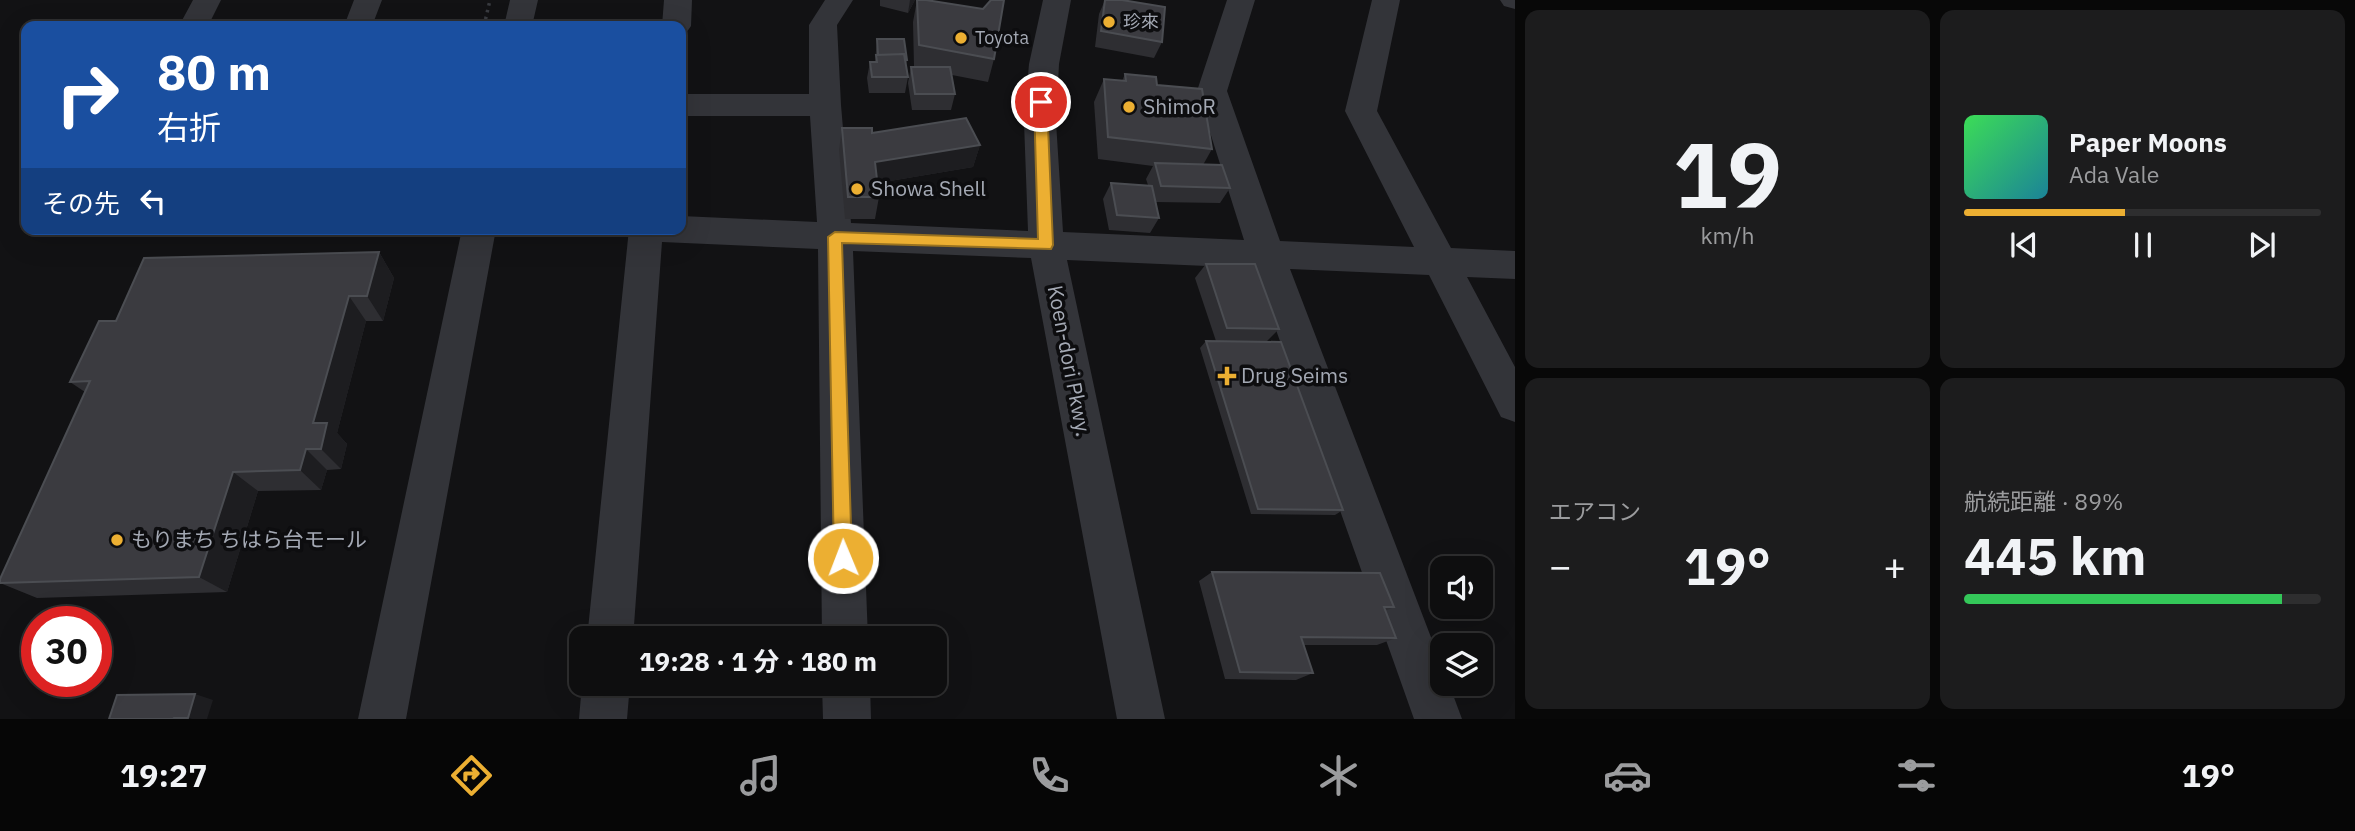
<!DOCTYPE html>
<html lang="ja">
<meta charset="utf-8">
<style>
body{margin:0;font-family:"IBM Plex Sans","Noto Sans JP",sans-serif;background:#1c1c1d;color:#f1f3f6;height:100vh;display:flex;flex-direction:column;font-size:26px;white-space:nowrap}
*{box-sizing:border-box;margin:0}
p{font-size:23px;color:#9b9c9e}
.icon{flex:none;width:38px;height:38px;fill:none;stroke:currentColor;stroke-width:2;stroke-linecap:round;stroke-linejoin:round}
.map{position:relative;flex:1;overflow:hidden}
.sheet{display:flex;flex-direction:column;gap:10px;padding:10px;background:#080808;width:840px}
.sheet>*{flex:none}
.guide{position:absolute;left:21px;top:21px;width:665px;height:214px;border-radius:14px;box-shadow:0 7px 28px #0002,0 0 0 2px #2e2e2f;background:#1a4fa0;color:#fff;overflow:hidden}
.fabs{position:absolute;left:1430px;top:556px;display:grid;gap:14px}
.fabs a{display:grid;place-items:center;width:63px;height:63px;border-radius:14px;background:#0e0e0f;box-shadow:0 7px 28px #0002,0 0 0 2px #2e2e2f;font-size:35px}
.speed{position:absolute;left:21px;top:606px;display:flex;gap:14px;font-size:35px;font-weight:700;text-align:center}
.speed>*{display:grid;place-content:center;width:91px;height:91px;border-radius:50%;background:#0e0e0f;box-shadow:0 7px 28px #0002,0 0 0 2px #2e2e2f;line-height:1}
.speed .limit{border:10px solid #d22;background:#fff;color:#111}
.pin{position:absolute;display:grid;place-items:center;width:60px;height:60px;color:#fff;margin:-30px;border:4px solid #fff;border-radius:50%;box-shadow:0 2px 7px #0007}
.me{position:absolute;width:77px;margin:-38px;rotate:359deg;stroke-linejoin:round;filter:drop-shadow(0 0 5px #0008)}
.turn{display:flex;align-items:center;gap:24px;height:147px;padding:0 21px;font-size:32px}
.turn .icon{width:91px;height:91px;stroke-width:2.5}
.turn b{display:block;font-size:49px;line-height:60px}
.then{display:flex;align-items:center;height:66px;padding:0 21px;background:#0003;gap:14px;font-size:26px}
.big{font-size:52px;font-weight:700;line-height:1.1}
.sheet .tile{flex:1;display:flex;flex-direction:column;justify-content:center;gap:10px;min-width:0;padding:0 24px;border-radius:14px;background:#1c1c1d}
.sheet .dial{align-items:center;gap:0}
.dial b{font-size:91px;line-height:1}
.song{display:flex;align-items:center;gap:21px}
.cover{width:84px;height:84px;border-radius:10px;background:linear-gradient(135deg,hsl(130 70% 55%),hsl(190 70% 35%))}
.played{height:7px;border-radius:4px;background:linear-gradient(90deg,#ecaf32 45%,#2e2e2f 45%)}
.keys{display:flex;justify-content:space-around;direction:ltr}
.heat{display:flex;justify-content:space-between;align-items:center;font-size:38px;direction:ltr}
.charge{height:10px;border-radius:5px;background:linear-gradient(90deg,#34c759 89%,#2e2e2f 0)}
.sheet .tiles{flex:1;display:grid;gap:10px;grid-template-columns:repeat(2,1fr)}
.trip{position:absolute;left:569px;top:626px;width:378px;height:70px;border-radius:14px;background:#0e0e0f;box-shadow:0 7px 28px #0002,0 0 0 2px #2e2e2f;font-weight:700;line-height:70px;text-align:center}
.tabs{display:flex;height:112px;justify-content:space-around;align-items:center;background:#060606;color:#9b9c9e}
.tabs .icon{width:49px;height:49px}
.tabs .active{color:#ecaf32}
.tabs b{font-size:32px;color:#f1f3f6}
main{display:flex;flex:1;min-height:0}
.map>svg:first-child{display:block}
.lines{fill:none;stroke-linecap:round;stroke-linejoin:round}
.path{stroke:#393b40;stroke-width:3.5;stroke-dasharray:2.5 4.5;stroke-linecap:butt}
.minor{fill:#333439;fill-rule:evenodd}
.wall{fill:#2e2e32}
.shaded-wall{fill:#1d1d20}
.building{fill:#3b3b40;stroke:#4b4d52;stroke-width:2}
.route{fill:#ecaf32;stroke:#997220;stroke-width:2}
.poi-dot{fill:#ecaf32;stroke:#0d0d0f;stroke-width:2.5}
.labels{text-anchor:middle;stroke-width:7;stroke-linejoin:round;paint-order:stroke}
.far-poi-label{font-size:18px;fill:#a4a9b4;stroke:#0d0d0f;text-anchor:start}
.poi-label{font-size:21px;fill:#a4a9b4;stroke:#0d0d0f;text-anchor:start}
.street-label{font-size:21px;fill:#a4a9b4;stroke:#0d0d0f}
</style>
<main>
<div class="map">
<svg width="1515" height="719" viewBox="0 0 1515 719">
<rect width="100%" height="100%" fill="#121214"/>
<g class="lines">
<path class="path" d="M484 26 490 0"/>
<path class="minor" d="M193 0H221L208 26H179Z
M354 0H382L372 26H344Z
M510 0H538L532 26H504Z
M664 0H692L691 26 686 33 681 34V26H662Z
M825 0H853L837 25 841 105 851 223 1028 231 1024 122 1029 64 1043 0H1071L1059 64 1056 122 1063 232 1244 240 1197 91 1227 0H1255L1227 91 1280 241 1414 247 1345 111 1372 0H1400L1377 111 1451 248 1515 251V279L1467 277 1515 367V422L1501 417 1429 275 1290 269 1442 666V684H1449L1462 719H1414L1254 268 1067 260 1165 719H1117L1031 258 853 251 868 639H822L818 249 662 242 633 639H587L629 229H681V216L817 222 810 116H681V94H809V25Z
M1500 0H1515V9L1504 6Z
M462 229H496L406 719H358Z
M582 684H630L627 719H579Z
M822 684H870L871 719H823Z"/>
</g>
<path class="wall" d="M880 0H915L908 13 880 6Z
M917 0 994 59 988 82 952 75 955 94 951 110H912L908 83 911 67H914L913 22Z
M1105 0H1122L1162 42 1154 58 1095 47 1099 14Z
M877 39 907 60 906 65 908 77 905 93H869L867 78 870 62H875Z
M1125 74 1157 85 1212 149 1203 165 1230 188 1220 203 1156 202 1159 218 1150 233 1109 230 1103 199 1111 183 1148 185 1146 179 1153 166 1098 159 1094 102 1104 79 1122 81Z
M842 128 872 133 980 145 973 167 878 183 879 197 875 219H845L839 150Z
M379 252 394 278 383 321H366L337 433 347 444 341 469 327 470 321 490 258 491 227 592 37 598 0 583V579L85 392 70 382 116 321Z
M1206 264 1279 329 1266 342 1343 510 1335 515 1251 514 1200 348 1206 341H1216L1195 278Z
M1212 572 1394 607 1385 611 1396 638 1377 645H1303L1313 673 1296 680 1225 679 1199 581Z"/>
<path class="shaded-wall" d="M910 0H915L908 13Z
M980 145 973 167 872 184 875 162Z
M379 252 394 278 383 321 367 296Z
M349 296 366 321 337 433 347 444 341 469 321 449 313 423Z
M306 449 327 470 321 490 300 470Z
M233 472 258 491 227 592 199 577Z
M195 694 213 700 207 719H192L188 718Z"/>
<path class="building" d="M917 0H926L983 9 991 0H1004L994 59 919 45Z
M1105 0H1122L1165 7 1162 42 1101 31Z
M877 39H904L907 60H905L904 54 878 55Z
M904 54 908 77H872L870 62H877L876 55Z
M911 67H950L955 94H915Z
M1125 74 1156 77 1157 85 1202 89 1212 149 1108 137 1104 79 1126 81Z
M966 118 980 145 875 162 879 197H848L842 128H872V133Z
M1155 163 1222 165 1230 188 1161 186Z
M1111 183 1152 186 1159 218 1117 215Z
M379 252 367 296H349L313 423H327L321 449H306L300 470 233 472 199 577 0 583V579L90 381 70 382 99 321H116L144 258Z
M1206 264H1255L1279 329 1227 328Z
M1206 341 1281 342 1343 510 1258 509Z
M1212 572 1380 573 1394 607H1384L1396 638 1301 637 1313 673 1240 672Z
M195 694 188 718H174L173 719H109L117 695Z"/>
<path class="route" d="M1041 98 1047 102 1053 245 1051 249 842 243 852 558 850 565 843 567 837 565 834 558 828 237 835 232 1038 239 1034 102Z"/>
<g class="poi-dot">
<circle cx="1109" cy="22" r="7"/>
<circle cx="961" cy="38" r="7"/>
<circle cx="1129" cy="107" r="7"/>
<circle cx="857" cy="189" r="7"/>
<path d="M1223.5 365.5h7v7h7v7h-7v7h-7v-7h-7v-7h7z"/>
<circle cx="117" cy="540" r="7"/>
</g>
<g class="labels">
<g class="far-poi-label">
<text x="1123" y="28">珍來</text>
<text x="975" y="44">Toyota</text>
</g>
<g class="poi-label">
<text x="1143" y="114">ShimoR</text>
<text x="871" y="196">Showa Shell</text>
<text x="1241" y="383">Drug Seims</text>
<text x="131" y="547">もりまち ちはら台モール</text>
</g>
<g class="street-label">
<text transform="translate(1069 361) rotate(79)" y="7">Koen-dori Pkwy.</text>
</g>
</g>
</svg>
<div class="fabs">
<a><svg class="icon" aria-label="sound" viewBox="0 0 24 24"><path d="M4 9h4l5-4v14l-5-4H4zM17 9q2 3 0 6"/></svg></a>
<a><svg class="icon" aria-label="layers" viewBox="0 0 24 24"><path d="M12 4l9 5-9 5-9-5zM3 14l9 5 9-5"/></svg></a>
</div>
<div class="speed"><div class="limit">30</div></div>
<div class="pin" style="left:1041px;top:102px;background:#d93025"><svg class="icon" aria-label="arrive" viewBox="0 0 24 24"><path d="M6 21V4h12l-3 4 3 4H6"/></svg></div>
<svg class="me" style="left:843px;top:558px" viewBox="-20 -20 40 40"><circle r="17" fill="#ecaf32" stroke="#fff" stroke-width="3"/><path d="M0-11L8 9 0 5-8 9z" fill="#fff"/></svg>
<div class="trip">19:28 · 1 分 · 180 m</div>
<div class="guide">
<div class="turn"><svg class="icon" aria-label="right" viewBox="0 0 24 24"><path d="M7 20v-9h11M14 6l5 5-5 5"/></svg><div><b>80 m</b>右折</div></div>
<div class="then">その先<svg class="icon" aria-label="left" viewBox="0 0 24 24"><path d="M17 20v-9H6M10 6l-5 5 5 5"/></svg></div>
</div>
</div>
<section class="sheet">
<div class="tiles">
<div class="tile dial"><b>19</b><p>km/h</p></div>
<div class="tile">
<div class="song"><i class="cover"></i><div><b>Paper Moons</b><p>Ada Vale</p></div></div>
<div class="played"></div>
<div class="keys"><svg class="icon" aria-label="previous" viewBox="0 0 24 24"><path d="M18 5L8 12l10 7zM5 5v14"/></svg><svg class="icon" aria-label="pause" viewBox="0 0 24 24"><path d="M8 5v14M16 5v14"/></svg><svg class="icon" aria-label="next" viewBox="0 0 24 24"><path d="M6 5l10 7-10 7zM19 5v14"/></svg></div>
</div>
<div class="tile"><p>エアコン</p>
<div class="heat"><a>−</a><b class="big">19°</b><a>+</a></div>
</div>
<div class="tile"><p>航続距離 · 89%</p><b class="big">445 km</b><div class="charge"></div></div>
</div>
</section>
</main>
<nav class="tabs">
<b>19:27</b>
<svg class="icon active" aria-label="directions" viewBox="0 0 24 24"><path d="M12 3l9 9-9 9-9-9zM9 14v-3h6M13 9l2 2-2 2"/></svg>
<svg class="icon" aria-label="music" viewBox="0 0 24 24"><path d="M9 18V5l10-2v13"/><circle cx="6" cy="18" r="3"/><circle cx="16" cy="16" r="3"/></svg>
<svg class="icon" aria-label="phone" viewBox="0 0 24 24"><path d="M5 4h4l2 5-3 2q2 4 5 5l2-3 5 2v4C11 20 4 13 5 4z"/></svg>
<svg class="icon" aria-label="climate" viewBox="0 0 24 24"><path d="M12 3v18M4 7l16 10M4 17L20 7"/></svg>
<svg class="icon" aria-label="car" viewBox="0 0 24 24"><path d="M5 17H2v-5l4-1 3-4h7l3 4 3 1v5h-3M9 17h6M6 11h13"/><circle cx="7" cy="17" r="2"/><circle cx="17" cy="17" r="2"/></svg>
<svg class="icon" aria-label="filters" viewBox="0 0 24 24"><path d="M4 7h16M4 17h16"/><circle cx="9" cy="7" r="2"/><circle cx="15" cy="17" r="2"/></svg>
<b>19°</b>
</nav>
